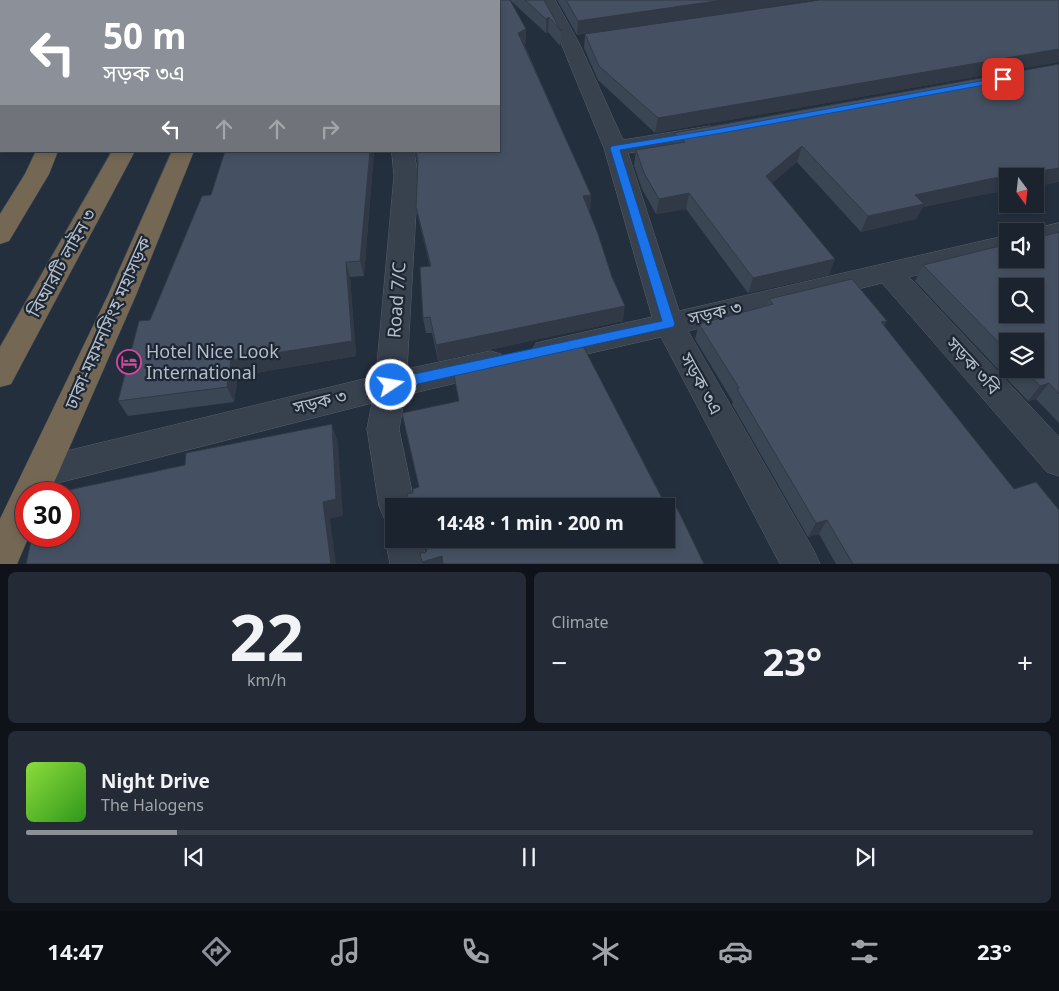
<!DOCTYPE html>
<meta charset="utf-8">
<style>
body{margin:0;font-family:"Noto Sans","Noto Sans Bengali",sans-serif;background:#242b36;color:#f1f3f6;height:100vh;display:flex;flex-direction:column;font-size:19px;white-space:nowrap}
*{box-sizing:border-box;margin:0}
p{font-size:16px;color:#a0a4aa}
.icon{flex:none;width:28px;height:28px;fill:none;stroke:currentColor;stroke-width:2;stroke-linecap:round;stroke-linejoin:round}
.map{position:relative;height:564px;overflow:hidden}
.panel{display:flex;flex-direction:column;gap:8px;padding:8px;background:#0f1319;flex:1}
.panel>*{flex:none}
.top-card{position:absolute;left:0px;top:0px;width:500px;height:152px;box-shadow:0 2px 8px #0003,0 0 0 1px #39404a;background:#8c9099;color:#fff;overflow:hidden}
.needle{width:32px;rotate:165deg}
.controls{position:absolute;left:999px;top:168px;display:grid;gap:10px}
.controls a{display:grid;place-items:center;width:45px;height:45px;border-radius:0px;background:#1b232e;box-shadow:0 2px 8px #0003,0 0 0 1px #39404a;font-size:25px}
.speed{position:absolute;left:15px;top:482px;display:flex;gap:10px;font-size:25px;font-weight:700;text-align:center}
.speed>*{display:grid;place-content:center;width:65px;height:65px;border-radius:50%;background:#1b232e;box-shadow:0 2px 8px #0003,0 0 0 1px #39404a;line-height:1}
.speed .limit{border:8px solid #d22;background:#fff;color:#111}
.pin{position:absolute;display:grid;place-items:center;width:42px;height:42px;color:#fff;margin:-21px;border-radius:10px;box-shadow:0 2px 8px #0006}
.me{position:absolute;width:55px;margin:-28px;rotate:78deg;stroke-linejoin:round;filter:drop-shadow(0 0 4px #0008)}
.turn{display:flex;align-items:center;gap:18px;height:105px;padding:0 20px;font-size:22px}
.turn .icon{width:65px;height:65px;stroke-width:2.5}
.turn b{display:block;font-size:35px;line-height:42px}
.lanes{display:flex;align-items:center;height:48px;padding:0 20px;background:#0003;justify-content:center;gap:25px;direction:ltr}
.lanes .off{opacity:.35}
.big{font-size:38px;font-weight:700;line-height:1.1}
.panel .widget{flex:1;display:flex;flex-direction:column;justify-content:center;gap:8px;min-width:0;padding:0 18px;border-radius:8px;background:#242b36}
.panel .dial{align-items:center;gap:0}
.dial b{font-size:65px;line-height:1}
.song{display:flex;align-items:center;gap:15px}
.cover{width:60px;height:60px;border-radius:8px;background:linear-gradient(135deg,hsl(90 70% 55%),hsl(110 70% 35%))}
.played{height:5px;border-radius:2px;background:linear-gradient(90deg,#8c9099 15%,#39404a 15%)}
.keys{display:flex;justify-content:space-around;direction:ltr}
.heat{display:flex;justify-content:space-between;align-items:center;font-size:28px;direction:ltr}
.panel .tiles{flex:1;display:grid;gap:8px;grid-template-columns:1fr 1fr}
.widget:last-child{grid-column:span 2}
.trip{position:absolute;left:385px;top:498px;width:290px;height:50px;border-radius:0px;background:#1b232e;box-shadow:0 2px 8px #0003,0 0 0 1px #39404a;font-weight:700;line-height:50px;text-align:center}
.menu{display:flex;height:80px;justify-content:space-around;align-items:center;background:#0b0e12;color:#a0a4aa}
.menu .icon{width:35px;height:35px}
.menu .active{color:#8c9099}
.menu b{font-size:22px;color:#f1f3f6}
.map>svg:first-child{display:block}
.lines{fill:none;stroke-linecap:round;stroke-linejoin:round}
.minor-casing{stroke:#565f6c;stroke-width:1}
.major-casing{stroke:#414a57;stroke-width:29}
.highway-casing{stroke:#434c59;stroke-width:1}
.minor{fill:#38414e;fill-rule:evenodd}
.major{stroke:#56606e;stroke-width:28}
.highway{fill:#746855;fill-rule:evenodd}
.wall{fill:#3b4654;fill-rule:evenodd}
.shaded-wall{fill:#303945}
.building{fill:#455162;stroke:#303945;fill-rule:evenodd}
.route{fill:#1a73e8;stroke:#114b97}
.labels{text-anchor:middle;stroke-width:4.5;stroke-linejoin:round;paint-order:stroke}
.street-label{font-size:18px;fill:#b4bcc9;stroke:#1d2633}
.poi-label{font-size:18px;fill:#b4bcc9;stroke:#1d2633;text-anchor:start}
</style>
<div class="map">
<svg width="1059" height="564" viewBox="0 0 1059 564">
<rect width="100%" height="100%" fill="#242f3e"/>
<g class="lines">
<defs>
<path id="minor" d="M537 0H555L579 43 623 140 710 126 718 128 721 133 718 138 710 140 628 153 679 311 1008 235V253L909 277 1059 437V476L1047 472 882 283 688 331 814 551 820 564H780L661 337 547 363 536 359 532 351 536 343 652 317 604 148 561 43Z
M0 27 1 28V39H0Z
M392 151H414L418 176 407 369 490 351 501 354 505 363 501 372 490 375 405 395 399 429 415 506H394V521L384 518 379 506 367 429 372 403 42 487 30 483 25 472 30 461 42 457 376 376 394 176Z
M1059 223V241L1035 246V231H1026Z
M394 525V539H421L428 564H390L385 539 390 526Z"/>
<path id="major" d="M239 1 248 0"/>
<path id="highway" d="M106 0H124V1H107Z
M144 0H162V1H145Z
M204 0H222V1H205Z
M36 151H58L49 174 9 241 0 244V214L25 174Z
M112 151H135L11 384 0 387V347Z
M172 151H194L136 295 49 494H26V536H29L17 564H0V519L108 295Z"/>
</defs>
<use href="#minor" class="minor-casing"/>
<use href="#major" class="major-casing"/>
<use href="#highway" class="highway-casing"/>
<use href="#minor" class="minor"/>
<use href="#major" class="major"/>
<use href="#highway" class="highway"/>
</g>
<path class="wall" d="M510 0H544L561 31 560 46 548 32 546 33Z
M557 0H814L577 35Z
M1059 0V62L655 133 598 80 584 48 585 34Z
M499 1 526 43 524 44 591 195 590 210H589L623 321 438 361 432 333H426L423 318 430 266 419 222 416 207 418 165 415 151H499Z
M1059 64 1044 185 1035 186V176L981 195 923 207 916 219 861 232 797 162 772 183 829 275 748 293 686 209 656 214 642 189 634 165 636 150 673 144 674 133Z
M225 151H374L364 276 350 277 356 356 238 376 234 402 128 416 118 401 150 320 211 195Z
M1059 232V423L1036 399 1028 401 915 281 923 265ZM1008 341 1035 369H1008Z
M769 299 887 321 884 326 1059 564H836L819 534 808 537 732 404 733 402 695 339 699 324 766 306Z"/>
<path class="shaded-wall" d="M723 0H814L577 35 578 21Z
M549 17 548 32 546 33V19Z
M526 29V43L519 47 518 33Z
M1059 49V62L655 133 658 118Z
M1 83V125L0 128V86Z
M802 146 797 162 762 192 766 176Z
M370 151H374L364 276 360 261Z
M1059 168V182L1044 185 1035 186V176H1009Z
M1008 176V191L981 195 923 207 916 219 861 232 868 216 915 195 989 179Z
M689 193 686 209 656 214 659 199Z
M591 195 590 210 582 211 583 196Z
M835 259 829 275 748 293 753 278Z
M346 262 350 277 356 356 238 376 234 402 227 387 231 360Z
M625 306 623 321 438 361 436 345Z
M887 321 879 336 881 322Z
M1049 383 1036 399 1028 401 1040 386Z
M332 424 338 442 343 516 330 519 336 564H331L323 502Z
M827 520 819 534 808 537 816 523Z
M442 556 443 564H422V562Z"/>
<path class="building" d="M251 0H510L526 29 518 33 591 195 583 196 598 234 612 277 625 306 436 345 430 317 423 318 420 267 431 266 416 207 418 160 416 151H499V1H251Z
M525 0H544L561 31 549 17 546 19Z
M566 0H723L578 21Z
M820 0H1059V49L658 118 599 66 585 34Z
M0 35H1V83L0 86Z
M1059 64V168L989 179 915 195 924 204 868 216 802 146 766 176 835 259 753 278 689 193 659 199 644 173 636 150 685 142 674 133Z
M225 151H370L360 261 346 262 352 341 231 360 227 387 118 401 139 321 150 320 202 196 211 195Z
M1059 232V394L1049 383 1040 386 1024 369H1035V341H1008V352L923 265 1008 244V259H1035V238ZM1008 286H1035V314H1008Z
M852 279 887 321 881 322 1014 489 1036 482 1059 510V564H853L827 520 816 523 737 389 739 388 699 324 773 304 769 299Z
M581 342 666 506H410L407 494 413 493V489L419 487 402 413 459 401 453 370Z
M332 424 336 499 323 502 331 564H26L32 536H69V494H50L185 465 186 453Z
M666 507 668 511 677 508 704 564H443L442 556 422 562 420 553H425L427 550 423 539H666Z"/>
<path class="route" d="M1003 77 1007 79 1006 81 722 133 620 150 675 324 673 327 391 390 386 388 384 385 386 381 391 379 662 321 610 148 612 146 722 128Z"/>
<defs>
<symbol id="hotel-ring" viewBox="-11 -11 22 22"><circle r="9.5" fill="#1d2633" stroke="#d1479c" stroke-width="1.5"/><path d="M-6-4.5h1.5V1H6V5H4.5V3h-9V5H-6ZM-4 0a1.8 1.8 0 1 1 3.6 0ZM.5 0V-2.5h3Q6-2.5 6 0Z" fill="#d1479c"/></symbol>
</defs>
<g fill-rule="evenodd">
<use href="#hotel-ring" x="115" y="348" width="28" height="28"/>
</g>
<g class="labels">
<g class="street-label">
<text transform="translate(62 263) rotate(-61)" y="6">বিআরটি লাইন ৩</text>
<text transform="translate(397 300) rotate(-86)" y="6">Road 7/C</text>
<text transform="translate(715 313) rotate(-13)" y="6">সড়ক ৩</text>
<text transform="translate(108 323) rotate(-66)" y="6">ঢাকা-ময়মনসিংহ মহাসড়ক</text>
<text transform="translate(973 366) rotate(48)" y="6">সড়ক ৩বি</text>
<text transform="translate(701 384) rotate(61)" y="6">সড়ক ৩এ</text>
<text transform="translate(320 402) rotate(-14)" y="6">সড়ক ৩</text>
</g>
<g class="poi-label">
<text x="146" y="358">Hotel Nice Look<tspan x="146" dy="21">International</tspan></text>
</g>
</g>
</svg>
<div class="controls">
<a><svg class="needle" viewBox="-14 -14 28 28"><path d="M0-13l5 13h-10z" fill="#e53935"/><path d="M0 13l5-13h-10z" fill="#a0a4aa"/></svg></a>
<a><svg class="icon" aria-label="sound" viewBox="0 0 24 24"><path d="M4 9h4l5-4v14l-5-4H4zM17 9q2 3 0 6"/></svg></a>
<a><svg class="icon" aria-label="search" viewBox="0 0 24 24"><circle cx="10" cy="10" r="6"/><path d="M15 15l6 6"/></svg></a>
<a><svg class="icon" aria-label="layers" viewBox="0 0 24 24"><path d="M12 4l9 5-9 5-9-5zM3 14l9 5 9-5"/></svg></a>
</div>
<div class="speed"><div class="limit">30</div></div>
<div class="pin" style="left:1003px;top:79px;background:#d93025"><svg class="icon" aria-label="arrive" viewBox="0 0 24 24"><path d="M6 21V4h12l-3 4 3 4H6"/></svg></div>
<svg class="me" style="left:391px;top:385px" viewBox="-20 -20 40 40"><circle r="17" fill="#1a73e8" stroke="#fff" stroke-width="3"/><path d="M0-11L8 9 0 5-8 9z" fill="#fff"/></svg>
<div class="trip">14:48 · 1 min · 200 m</div>
<div class="top-card">
<div class="turn"><svg class="icon" aria-label="left" viewBox="0 0 24 24"><path d="M17 20v-9H6M10 6l-5 5 5 5"/></svg><div><b>50 m</b>সড়ক ৩এ</div></div>
<div class="lanes"><svg class="icon" aria-label="left" viewBox="0 0 24 24"><path d="M17 20v-9H6M10 6l-5 5 5 5"/></svg><svg class="icon off" aria-label="ahead" viewBox="0 0 24 24"><path d="M12 20V5M6 11l6-6 6 6"/></svg><svg class="icon off" aria-label="ahead" viewBox="0 0 24 24"><path d="M12 20V5M6 11l6-6 6 6"/></svg><svg class="icon off" aria-label="right" viewBox="0 0 24 24"><path d="M7 20v-9h11M14 6l5 5-5 5"/></svg></div>
</div>
</div>
<section class="panel">
<div class="tiles">
<div class="widget dial"><b>22</b><p>km/h</p></div>
<div class="widget"><p>Climate</p>
<div class="heat"><a>−</a><b class="big">23°</b><a>+</a></div>
</div>
<div class="widget">
<div class="song"><i class="cover"></i><div><b>Night Drive</b><p>The Halogens</p></div></div>
<div class="played"></div>
<div class="keys"><svg class="icon" aria-label="previous" viewBox="0 0 24 24"><path d="M18 5L8 12l10 7zM5 5v14"/></svg><svg class="icon" aria-label="pause" viewBox="0 0 24 24"><path d="M8 5v14M16 5v14"/></svg><svg class="icon" aria-label="next" viewBox="0 0 24 24"><path d="M6 5l10 7-10 7zM19 5v14"/></svg></div>
</div>
</div>
</section>
<nav class="menu">
<b>14:47</b>
<svg class="icon active" aria-label="directions" viewBox="0 0 24 24"><path d="M12 3l9 9-9 9-9-9zM9 14v-3h6M13 9l2 2-2 2"/></svg>
<svg class="icon" aria-label="music" viewBox="0 0 24 24"><path d="M9 18V5l10-2v13"/><circle cx="6" cy="18" r="3"/><circle cx="16" cy="16" r="3"/></svg>
<svg class="icon" aria-label="phone" viewBox="0 0 24 24"><path d="M5 4h4l2 5-3 2q2 4 5 5l2-3 5 2v4C11 20 4 13 5 4z"/></svg>
<svg class="icon" aria-label="climate" viewBox="0 0 24 24"><path d="M12 3v18M4 7l16 10M4 17L20 7"/></svg>
<svg class="icon" aria-label="car" viewBox="0 0 24 24"><path d="M5 17H2v-5l4-1 3-4h7l3 4 3 1v5h-3M9 17h6M6 11h13"/><circle cx="7" cy="17" r="2"/><circle cx="17" cy="17" r="2"/></svg>
<svg class="icon" aria-label="filters" viewBox="0 0 24 24"><path d="M4 7h16M4 17h16"/><circle cx="9" cy="7" r="2"/><circle cx="15" cy="17" r="2"/></svg>
<b>23°</b>
</nav>
